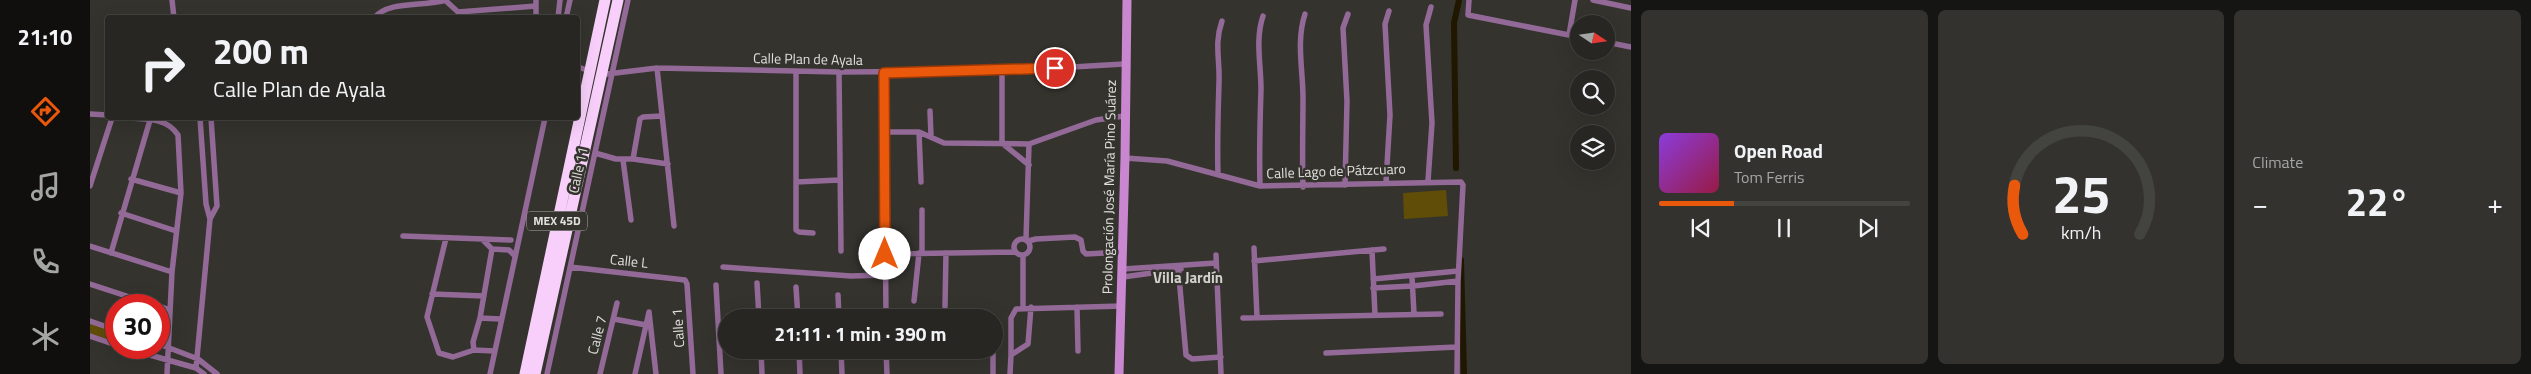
<!DOCTYPE html>
<meta charset="utf-8">
<style>
body{margin:0;font-family:"Titillium Web",sans-serif;background:#33322f;color:#f1f3f6;height:100vh;display:flex;flex-direction:column;font-size:19px;white-space:nowrap}
*{box-sizing:border-box;margin:0}
p{font-size:16px;color:#a4a5a5}
.icon{flex:none;width:28px;height:28px;fill:none;stroke:currentColor;stroke-width:2;stroke-linecap:round;stroke-linejoin:round}
.map{position:relative;flex:1;overflow:hidden}
.sheet{display:flex;flex-direction:column;gap:10px;padding:10px;background:#151513;width:900px}
.sheet>*{flex:none}
.top-card{position:absolute;left:15px;top:15px;width:475px;height:105px;border-radius:5px;box-shadow:0 5px 20px #0002,0 0 0 1px #434340;background:#272622;color:#f1f3f6;overflow:hidden}
.needle{width:32px;rotate:103deg}
.buttons{position:absolute;left:1480px;top:15px;display:grid;gap:10px}
.buttons a{display:grid;place-items:center;width:45px;height:45px;border-radius:50%;background:#272622;box-shadow:0 5px 20px #0002,0 0 0 1px #434340;font-size:25px}
.speed{position:absolute;left:15px;top:294px;display:flex;gap:10px;font-size:25px;font-weight:700;text-align:center}
.speed>*{display:grid;place-content:center;width:65px;height:65px;border-radius:50%;background:#272622;box-shadow:0 5px 20px #0002,0 0 0 1px #434340;line-height:1}
.speed .limit{border:8px solid #d22;background:#fff;color:#111}
.pin{position:absolute;display:grid;place-items:center;width:42px;height:42px;color:#fff;margin:-21px;border:2px solid #fff;border-radius:50%;box-shadow:0 1px 5px #0007}
.me{position:absolute;width:55px;margin:-28px;rotate:0deg;stroke-linejoin:round;filter:drop-shadow(0 0 4px #0008)}
.turn{display:flex;align-items:center;gap:18px;height:105px;padding:0 25px;font-size:22px}
.turn .icon{width:65px;height:65px;stroke-width:2.5}
.turn b{display:block;font-size:35px;line-height:42px}
.big{font-size:38px;font-weight:700;line-height:1.1}
.sheet .tile{flex:1;display:flex;flex-direction:column;justify-content:center;gap:8px;min-width:0;padding:0 18px;border-radius:8px;background:#33322f}
.sheet .dial{align-items:center;gap:0}
.dial svg{height:130px;overflow:visible;fill:none;stroke:#434340;stroke-width:7;stroke-linecap:round;text-anchor:middle}
.dial text{fill:#f1f3f6;stroke:none}
.song{display:flex;align-items:center;gap:15px}
.cover{width:60px;height:60px;border-radius:8px;background:linear-gradient(135deg,hsl(270 70% 55%),hsl(340 70% 35%))}
.played{height:5px;border-radius:2px;background:linear-gradient(90deg,#ea580c 30%,#434340 30%)}
.keys{display:flex;justify-content:space-around;direction:ltr}
.heat{display:flex;justify-content:space-between;align-items:center;font-size:28px;direction:ltr}
.sheet .tiles{flex:1;display:grid;gap:10px;grid-template-columns:repeat(3,1fr)}
.trip{position:absolute;left:628px;top:309px;width:285px;height:50px;border-radius:25px;background:#272622;box-shadow:0 5px 20px #0002,0 0 0 1px #434340;font-weight:700;line-height:50px;text-align:center}
main{display:flex;flex:1;min-height:0}
.tab-bar{display:flex;flex-direction:column;width:90px;justify-content:space-around;align-items:center;background:#100f0e;color:#a4a5a5}
.tab-bar .icon{width:35px;height:35px}
.tab-bar .current{color:#ea580c}
.tab-bar b{font-size:22px;color:#f1f3f6}
.map>svg:first-child{display:block}
.green{fill:#604d07}
.lines{fill:none;stroke-linecap:round;stroke-linejoin:round}
.canal{stroke:#201700;stroke-width:6}
.street{stroke:#936a97;stroke-width:5.5}
.secondary{stroke:#c987d0;stroke-width:9}
.highway{stroke:#f8cffb;stroke-width:11}
.route-casing{stroke:#983908;stroke-width:12}
.route{stroke:#ea580c;stroke-width:9}
.labels{text-anchor:middle;stroke-width:5;stroke-linejoin:round;paint-order:stroke}
.shield{fill:#34332e;stroke:#adaca8;stroke-width:1}
.shield-label{font-size:12px;font-weight:bold;fill:#e1e0dd}
.street-label{font-size:14px;fill:#e1e0dd;stroke:#34332e}
.neighbourhood-label{font-size:15px;font-weight:bold;fill:#d2d0ca;stroke:#34332e}
</style>
<main>
<nav class="tab-bar">
<b>21:10</b>
<svg class="icon current" aria-label="directions" viewBox="0 0 24 24"><path d="M12 3l9 9-9 9-9-9zM9 14v-3h6M13 9l2 2-2 2"/></svg>
<svg class="icon" aria-label="music" viewBox="0 0 24 24"><path d="M9 18V5l10-2v13"/><circle cx="6" cy="18" r="3"/><circle cx="16" cy="16" r="3"/></svg>
<svg class="icon" aria-label="phone" viewBox="0 0 24 24"><path d="M5 4h4l2 5-3 2q2 4 5 5l2-3 5 2v4C11 20 4 13 5 4z"/></svg>
<svg class="icon" aria-label="climate" viewBox="0 0 24 24"><path d="M12 3v18M4 7l16 10M4 17L20 7"/></svg>
</nav>
<div class="map">
<svg width="1541" height="374" viewBox="0 0 1541 374">
<rect width="100%" height="100%" fill="#34332e"/>
<path class="green" d="M1356 190 1358 216 1314 219 1313 193Z
M0 323 26 332V342L0 334Z"/>
<g class="lines">
<path class="canal" d="M1366 168 1364 23 1369 0
M1371 260 1374 374"/>
<path class="street" d="M82 0 84 18
M1379 0 1378 15 1489 37
M1503 0 1541 8
M356 1 368 12V18
M368 12 446 6
M284 18C299 0 333 7 356 0
M446 18V0
M468 18 470 0
M476 18 480 0
M1479 35 1485 0
M1516 42 1541 47
M488 67 494 69
M567 68 584 226
M912 71V143L939 165
M706 72V230L709 232 723 233
M749 72 751 251
M794 73 796 318
M517 74 567 68 749 72 912 71 1034 64
M840 111 841 136
M0 114 18 115
M38 118C57 119 77 118 88 135L91 193 82 272 77 374
M795 132H829L854 143 939 144 1006 120 1034 116
M829 132 831 182
M505 153 526 159H543L550 119 553 117 572 116
M1035 158 1077 161 1170 186 1371 182 1373 185 1368 281 1367 374
M543 159 578 164
M533 160 541 220
M1128 175C1127 144 1128 114 1129 82 1130 59 1124 44 1132 21
M41 179 91 193
M1338 181 1342 123 1336 25 1341 7
M706 182 749 180
M1296 182 1300 115 1295 24 1299 11
M1255 185 1257 101 1253 28 1258 14
M0 186 22 118
M1170 186C1169 153 1170 121 1171 89 1171 64 1165 40 1173 16
M1213 187C1212 157 1213 128 1213 98 1213 70 1206 41 1215 14
M31 213 86 231
M120 219 127 206 121 118
M313 236 421 240
M356 238 337 317 349 353 363 357 384 350 404 351
M924 247a8 8 0 1 1 16 0a8 8 0 1 1-16 0Z
M392 239 402 249 419 250 424 255
M936 239 939 144
M938 241 946 239 985 237 991 240 993 251 996 254 1033 252
M0 246 82 272
M1164 248 1167 317
M1282 250 1285 315
M21 253 60 120
M832 253V210
M795 254 925 252
M1126 255 1131 374
M1164 261 1294 249
M1088 266 1096 355 1102 359 1131 357
M480 267 595 280 597 284 603 374
M633 267 761 276 795 275
M1033 269 1126 263
M1033 277 1091 269
M1322 277 1324 314
M1283 279 1368 271
M667 283 669 318
M0 284 64 305
M626 285 631 374
M706 287 708 318
M1283 288 1323 286 1368 281
M342 294 394 296
M748 295 749 318
M824 301 829 253
M69 306 80 310
M855 306 856 253
M933 307V255
M987 307 988 351
M559 312 566 374
M390 318 410 319
M1153 318 1351 314
M524 319 556 325
M0 321 26 330
M0 336 26 345
M69 344 108 359 127 374
M35 348 106 368 114 374
M384 350 383 342 390 318 402 249
M671 350 672 374
M709 350 710 374
M751 350 752 374
M796 350 797 374
M903 350V374
M1236 353 1367 347
M921 355V318L926 309 1032 306
M106 368 120 219 116 204 110 118
M400 374 455 118
M457 374 538 0
M510 374 527 303
M545 374 559 312
M920 374 921 355 938 344 941 307"/>
<path class="secondary" d="M1029 374 1035 158 1037 0"/>
<path class="highway" d="M435 374 515 0
M445 374 528 0"/>
</g>
<g class="lines">
<defs>
<path id="route" d="M795 254 794 73 965 68"/>
</defs>
<use href="#route" class="route-casing"/>
<use href="#route" class="route"/>
</g>
<g class="labels">
<rect class="shield" x="437" y="211.5" width="60" height="19" rx="4"/>
<g class="shield-label">
<text x="467" y="225">MEX 45D</text>
</g>
<g class="street-label">
<text transform="translate(718 59) rotate(1)" y="5">Calle Plan de Ayala</text>
<text transform="translate(488 170) rotate(-78)" y="5">Calle 11</text>
<text transform="translate(1246 171) rotate(-2)" y="5">Calle Lago de Pátzcuaro</text>
<text transform="translate(1019 187) rotate(-89)" y="5">Prolongación José María Pino Suárez</text>
<text transform="translate(539 261) rotate(6)" y="5">Calle L</text>
<text transform="translate(588 328) rotate(-94)" y="5">Calle 1</text>
<text transform="translate(507 335) rotate(-76)" y="5">Calle 7</text>
</g>
<g class="neighbourhood-label">
<text x="1098" y="283">Villa Jardín</text>
</g>
</g>
</svg>
<div class="buttons">
<a><svg class="needle" viewBox="-14 -14 28 28"><path d="M0-13l5 13h-10z" fill="#e53935"/><path d="M0 13l5-13h-10z" fill="#a4a5a5"/></svg></a>
<a><svg class="icon" aria-label="search" viewBox="0 0 24 24"><circle cx="10" cy="10" r="6"/><path d="M15 15l6 6"/></svg></a>
<a><svg class="icon" aria-label="layers" viewBox="0 0 24 24"><path d="M12 4l9 5-9 5-9-5zM3 14l9 5 9-5"/></svg></a>
</div>
<div class="speed"><div class="limit">30</div></div>
<div class="pin" style="left:965px;top:68px;background:#d93025"><svg class="icon" aria-label="arrive" viewBox="0 0 24 24"><path d="M6 21V4h12l-3 4 3 4H6"/></svg></div>
<svg class="me" style="left:795px;top:254px" viewBox="-20 -20 40 40"><circle r="19" fill="#fff"/><path d="M0-13L10 11 0 6-10 11z" fill="#ea580c"/></svg>
<div class="trip">21:11 · 1 min · 390 m</div>
<div class="top-card">
<div class="turn"><svg class="icon" aria-label="right" viewBox="0 0 24 24"><path d="M7 20v-9h11M14 6l5 5-5 5"/></svg><div><b>200 m</b>Calle Plan de Ayala</div></div>
</div>
</div>
<section class="sheet">
<div class="tiles">
<div class="tile">
<div class="song"><i class="cover"></i><div><b>Open Road</b><p>Tom Ferris</p></div></div>
<div class="played"></div>
<div class="keys"><svg class="icon" aria-label="previous" viewBox="0 0 24 24"><path d="M18 5L8 12l10 7zM5 5v14"/></svg><svg class="icon" aria-label="pause" viewBox="0 0 24 24"><path d="M8 5v14M16 5v14"/></svg><svg class="icon" aria-label="next" viewBox="0 0 24 24"><path d="M6 5l10 7-10 7zM19 5v14"/></svg></div>
</div>
<div class="tile dial"><svg viewBox="0 0 100 80">
<path d="M14 69A42 42 0 1 1 86 69"/>
<path d="M14 69A42 42 0 0 1 9 39" stroke="#ea580c"/>
<text x="50" y="56" font-size="32" font-weight="700">25</text>
<text x="50" y="72" font-size="11">km/h</text>
</svg></div>
<div class="tile"><p>Climate</p>
<div class="heat"><a>−</a><b class="big">22°</b><a>+</a></div>
</div>
</div>
</section>
</main>
